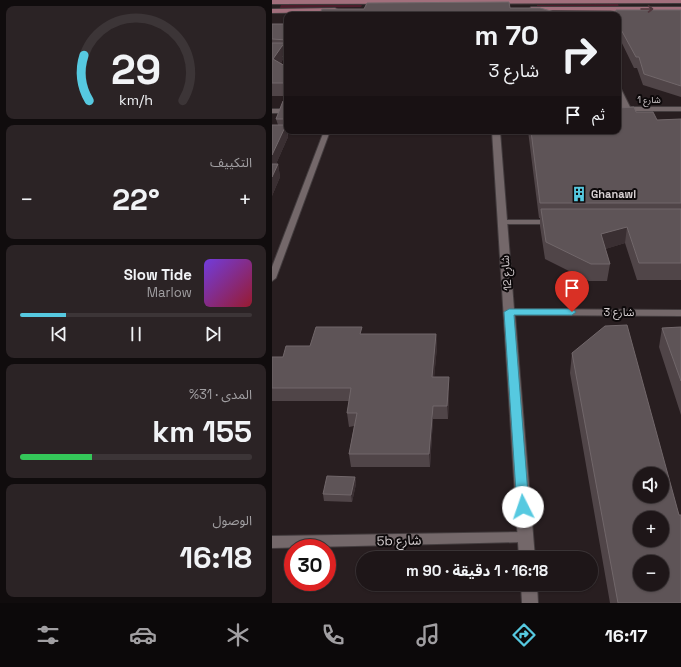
<!DOCTYPE html>
<html lang="ar">
<meta charset="utf-8">
<style>
body{margin:0;font-family:"Space Grotesk","Noto Sans Arabic",sans-serif;background:#2b2325;color:#f1f3f6;direction:rtl;height:100vh;display:flex;flex-direction:column;font-size:15px;white-space:nowrap}
*{box-sizing:border-box;margin:0}
p{font-size:13px;color:#a19fa2}
.icon{flex:none;width:22px;height:22px;fill:none;stroke:currentColor;stroke-width:2;stroke-linecap:round;stroke-linejoin:round}
.map{position:relative;flex:1;overflow:hidden;direction:ltr}
.details{display:flex;flex-direction:column;gap:6px;padding:6px;background:#100c0d;width:272px}
.details>*{flex:none}
.guide{position:absolute;left:12px;top:12px;width:337px;height:122px;border-radius:8px;box-shadow:0 1px 3px #0004,0 0 0 1px #3c3537;direction:rtl;background:#1e1618;color:#f1f3f6;overflow:hidden}
.controls{position:absolute;left:361px;top:467px;display:grid;gap:8px}
.controls a{display:grid;place-items:center;width:36px;height:36px;border-radius:50%;background:#1e1618;box-shadow:0 1px 3px #0004,0 0 0 1px #3c3537;font-size:20px}
.speed{position:absolute;left:12px;top:539px;display:flex;gap:8px;font-size:20px;font-weight:700;text-align:center}
.speed>*{display:grid;place-content:center;width:52px;height:52px;border-radius:50%;background:#1e1618;box-shadow:0 1px 3px #0004,0 0 0 1px #3c3537;line-height:1}
.speed .limit{border:6px solid #d22;background:#fff;color:#111}
.pin{position:absolute;display:grid;place-items:center;width:34px;height:34px;color:#fff;margin:-41px -17px;border-radius:50% 50% 50% 0;rotate:-45deg;box-shadow:0 0 4px #0007}
.pin .icon{rotate:45deg}
.me{position:absolute;width:44px;margin:-22px;rotate:356deg;stroke-linejoin:round;filter:drop-shadow(0 0 3px #0008)}
.turn{display:flex;align-items:center;gap:14px;height:84px;padding:0 16px;font-size:18px}
.turn .icon{width:52px;height:52px;stroke-width:2.5}
.turn b{display:block;font-size:28px;line-height:34px}
.then{display:flex;align-items:center;height:38px;padding:0 16px;background:#0003;gap:8px;font-size:15px}
.big{font-size:30px;font-weight:700;line-height:1.1}
.details .card{flex:1;display:flex;flex-direction:column;justify-content:center;gap:6px;min-width:0;padding:0 14px;border-radius:8px;background:#2b2325}
.details .dial{align-items:center;gap:0}
.dial svg{height:104px;overflow:visible;fill:none;stroke:#3c3537;stroke-width:7;stroke-linecap:round;text-anchor:middle}
.dial text{fill:#f1f3f6;stroke:none}
.song{display:flex;align-items:center;gap:12px}
.cover{width:48px;height:48px;border-radius:6px;background:linear-gradient(135deg,hsl(260 70% 55%),hsl(350 70% 35%))}
.played{height:4px;border-radius:2px;background:linear-gradient(90deg,#56c9e0 20%,#3c3537 20%)}
.keys{display:flex;justify-content:space-around;direction:ltr}
.heat{display:flex;justify-content:space-between;align-items:center;font-size:22px;direction:ltr}
.charge{height:6px;border-radius:3px;background:linear-gradient(90deg,#34c759 31%,#3c3537 0)}
.trip{position:absolute;left:84px;top:551px;width:242px;height:40px;border-radius:20px;background:#1e1618;box-shadow:0 1px 3px #0004,0 0 0 1px #3c3537;font-weight:700;line-height:40px;text-align:center;direction:rtl}
.menu{display:flex;height:64px;justify-content:space-around;align-items:center;background:#0c090a;color:#a19fa2}
.menu .icon{width:28px;height:28px}
.menu .active{color:#56c9e0}
.menu b{font-size:18px;color:#f1f3f6}
main{display:flex;flex:1;min-height:0}
.map>svg:first-child{display:block}
.green{fill:#4d1c2b}
.lines{fill:none;stroke-linecap:round;stroke-linejoin:round}
.service-casing{stroke:#433c3e;stroke-width:2}
.minor-casing{stroke:#433c3e;stroke-width:2}
.primary-casing{stroke:#433c3e;stroke-width:2}
.service{fill:#74686a;fill-rule:evenodd}
.minor{fill:#74686a;fill-rule:evenodd}
.primary{fill:#a26f7c;fill-rule:evenodd}
.wall{fill:#504548;fill-rule:evenodd}
.shaded-wall{fill:#3a2f32}
.building{fill:#5e5457;stroke:#71676a;fill-rule:evenodd}
.oneway{stroke:#50373d}
.route{fill:#56c9e0;stroke:#388392}
.labels{text-anchor:middle;stroke-width:4;stroke-linejoin:round;paint-order:stroke}
.far-street-label{font-size:9px;fill:#d6cfd1;stroke:#0d090a}
.poi-label{font-size:11px;font-weight:bold;fill:#d6cfd1;stroke:#0d090a;text-anchor:start}
.street-label{font-size:11px;fill:#d6cfd1;stroke:#0d090a}
.near-street-label{font-size:13px;fill:#d6cfd1;stroke:#0d090a}
</style>
<main>
<div class="map">
<svg width="409" height="603" viewBox="0 0 409 603">
<rect width="100%" height="100%" fill="#281e20"/>
<path class="green" d="M346 4 347 7H265V5Z
M9 5H90L89 7 8 8Z"/>
<g class="lines">
<defs>
<path id="service" d="M52 131H58L4 278 0 281V267Z
M227 220H280L284 222 280 224H230L226 222Z
M253 532 258 533 259 537 258 541 253 542 0 548V536Z"/>
<path id="minor" d="M351 7 353 10 335 15H326Z
M346 87 349 89 358 107H409V111H346V107H350L346 97Z
M0 109H15V113H0Z
M220 131H228L242 309 409 310V316L243 315 263 558H247Z
M249 584H265L266 603H250Z"/>
<path id="primary" d="M0 0H409V3L0 4Z
M259 7H409V11L257 10Z
M0 9 63 8 66 10 63 12 0 13Z"/>
</defs>
<use href="#service" class="service-casing"/>
<use href="#minor" class="minor-casing"/>
<use href="#primary" class="primary-casing"/>
<use href="#service" class="service"/>
<use href="#minor" class="minor"/>
<use href="#primary" class="primary"/>
</g>
<path class="wall" d="M344 10H409V97L371 85 365 68H362L346 35V15H343Z
M0 24H15V131H28L27 133H16V137L4 164H6L8 177 0 196 6 125 4 119 14 99V96H0ZM11 59 12 65 9 63Z
M364 112 385 120 409 119V280H365L353 243 333 249 338 264 335 281H317L273 259 268 226V218H267L256 131H346Z
M72 131H96V133L72 134Z
M409 327V415L387 347 390 328Z
M90 334H164L165 347 162 377H177V390L176 419H161L158 467H79L77 454 82 426 77 427 75 413 77 401H0V357H11L38 346Z
M300 353 407 515 409 603H338L298 373Z
M83 477 84 484 80 502 52 501 51 494Z"/>
<path class="shaded-wall" d="M13 44 15 57 12 58 11 57V59L4 71 1 59 10 46Z
M14 125 16 137 0 173V155Z
M6 164 8 177 0 196V177Z
M355 227 353 243 327 251 329 234Z
M164 334 165 347 161 390 160 377Z
M177 377V390L176 419 175 406Z
M161 406V419L158 467 157 454Z
M83 477 84 484 80 502 79 495Z"/>
<path class="building" d="M237 2 238 8H268L290 14V15H47L50 9H92L95 3Z
M344 10H409V86L372 74 367 57H364L346 24V15H345Z
M0 24H15V83H0V43H13L15 40 0 39ZM13 44 15 51 11 57 14 59 13 66 1 59 10 46Z
M15 89V119H4L11 101 14 99 13 94Z
M362 107 364 112H381L385 120 409 119V203H268L259 131H346V108Z
M0 125H14L0 155Z
M0 164H6L0 177Z
M269 209H409V263H367L355 227 329 234 338 264H319L274 242Z
M355 325 407 515H409V603H346L300 353 333 326ZM368 474H390V496H368ZM368 518H390V540H368ZM368 562H390V584H368Z
M44 327H90L88 334H164L160 377H177L175 406H161L157 454H77L85 413H75L79 388H0V357H11L14 346H38Z
M409 327V381L390 328Z
M55 476 83 477 79 495 51 494Z"/>
<defs><path id="oneway-shaft" d="M-6 0H5M1.5-3L5.5 0L1.5 3" fill="none" stroke-width="1.6" stroke-linecap="round" stroke-linejoin="round"/></defs>
<use class="oneway" href="#oneway-shaft" transform="translate(375 9)"/>
<path class="route" d="M237 309H300L304 312 300 315H242L257 507 256 511 251 512 247 511 245 507 232 312Z"/>
<defs>
<symbol id="building-bare" viewBox="-9 -9 18 18"><path d="M-4-6H4V6H1V3H-1V6H-4ZM-2.5-4.3h1.7v1.8h-1.7ZM.8-4.3h1.7v1.8H.8ZM-2.5-1h1.7V.8h-1.7ZM.8-1h1.7V.8H.8Z" fill="#56c9e0" stroke="#0d090a" stroke-width="2.5" paint-order="stroke"/></symbol>
</defs>
<g fill-rule="evenodd">
<use href="#building-bare" x="296" y="183" width="22" height="22"/>
</g>
<g class="labels">
<g class="far-street-label">
<text x="377" y="103">شارع 1</text>
</g>
<g class="poi-label">
<text x="319" y="198">Ghanawi</text>
</g>
<g class="street-label">
<text transform="translate(234 273) rotate(-95)" y="4">شارع 12</text>
<text x="347" y="316">شارع 3</text>
</g>
<g class="near-street-label">
<text transform="translate(127 540) rotate(-1)" y="5">5b شارع</text>
</g>
</g>
</svg>
<div class="controls">
<a><svg class="icon" aria-label="sound" viewBox="0 0 24 24"><path d="M4 9h4l5-4v14l-5-4H4zM17 9q2 3 0 6"/></svg></a>
<a>+</a>
<a>−</a>
</div>
<div class="speed"><div class="limit">30</div></div>
<div class="pin" style="left:300px;top:312px;background:#d93025"><svg class="icon" aria-label="arrive" viewBox="0 0 24 24"><path d="M6 21V4h12l-3 4 3 4H6"/></svg></div>
<svg class="me" style="left:251px;top:507px" viewBox="-20 -20 40 40"><circle r="19" fill="#fff"/><path d="M0-13L10 11 0 6-10 11z" fill="#56c9e0"/></svg>
<div class="trip">16:18 · 1 دقيقة · 90 m</div>
<div class="guide">
<div class="turn"><svg class="icon" aria-label="right" viewBox="0 0 24 24"><path d="M7 20v-9h11M14 6l5 5-5 5"/></svg><div><b>70 m</b>شارع 3</div></div>
<div class="then">ثم<svg class="icon" aria-label="arrive" viewBox="0 0 24 24"><path d="M6 21V4h12l-3 4 3 4H6"/></svg></div>
</div>
</div>
<section class="details">
<div class="card dial"><svg viewBox="0 0 100 80">
<path d="M14 69A42 42 0 1 1 86 69"/>
<path d="M14 69A42 42 0 0 1 10 34" stroke="#56c9e0"/>
<text x="50" y="56" font-size="32" font-weight="700">29</text>
<text x="50" y="72" font-size="11">km/h</text>
</svg></div>
<div class="card"><p>التكييف</p>
<div class="heat"><a>−</a><b class="big">22°</b><a>+</a></div>
</div>
<div class="card">
<div class="song"><i class="cover"></i><div><b>Slow Tide</b><p>Marlow</p></div></div>
<div class="played"></div>
<div class="keys"><svg class="icon" aria-label="previous" viewBox="0 0 24 24"><path d="M18 5L8 12l10 7zM5 5v14"/></svg><svg class="icon" aria-label="pause" viewBox="0 0 24 24"><path d="M8 5v14M16 5v14"/></svg><svg class="icon" aria-label="next" viewBox="0 0 24 24"><path d="M6 5l10 7-10 7zM19 5v14"/></svg></div>
</div>
<div class="card"><p>المدى · 31%</p><b class="big">155 km</b><div class="charge"></div></div>
<div class="card"><p>الوصول</p><b class="big">16:18</b></div>
</section>
</main>
<nav class="menu">
<b>16:17</b>
<svg class="icon active" aria-label="directions" viewBox="0 0 24 24"><path d="M12 3l9 9-9 9-9-9zM9 14v-3h6M13 9l2 2-2 2"/></svg>
<svg class="icon" aria-label="music" viewBox="0 0 24 24"><path d="M9 18V5l10-2v13"/><circle cx="6" cy="18" r="3"/><circle cx="16" cy="16" r="3"/></svg>
<svg class="icon" aria-label="phone" viewBox="0 0 24 24"><path d="M5 4h4l2 5-3 2q2 4 5 5l2-3 5 2v4C11 20 4 13 5 4z"/></svg>
<svg class="icon" aria-label="climate" viewBox="0 0 24 24"><path d="M12 3v18M4 7l16 10M4 17L20 7"/></svg>
<svg class="icon" aria-label="car" viewBox="0 0 24 24"><path d="M5 17H2v-5l4-1 3-4h7l3 4 3 1v5h-3M9 17h6M6 11h13"/><circle cx="7" cy="17" r="2"/><circle cx="17" cy="17" r="2"/></svg>
<svg class="icon" aria-label="filters" viewBox="0 0 24 24"><path d="M4 7h16M4 17h16"/><circle cx="9" cy="7" r="2"/><circle cx="15" cy="17" r="2"/></svg>
</nav>
